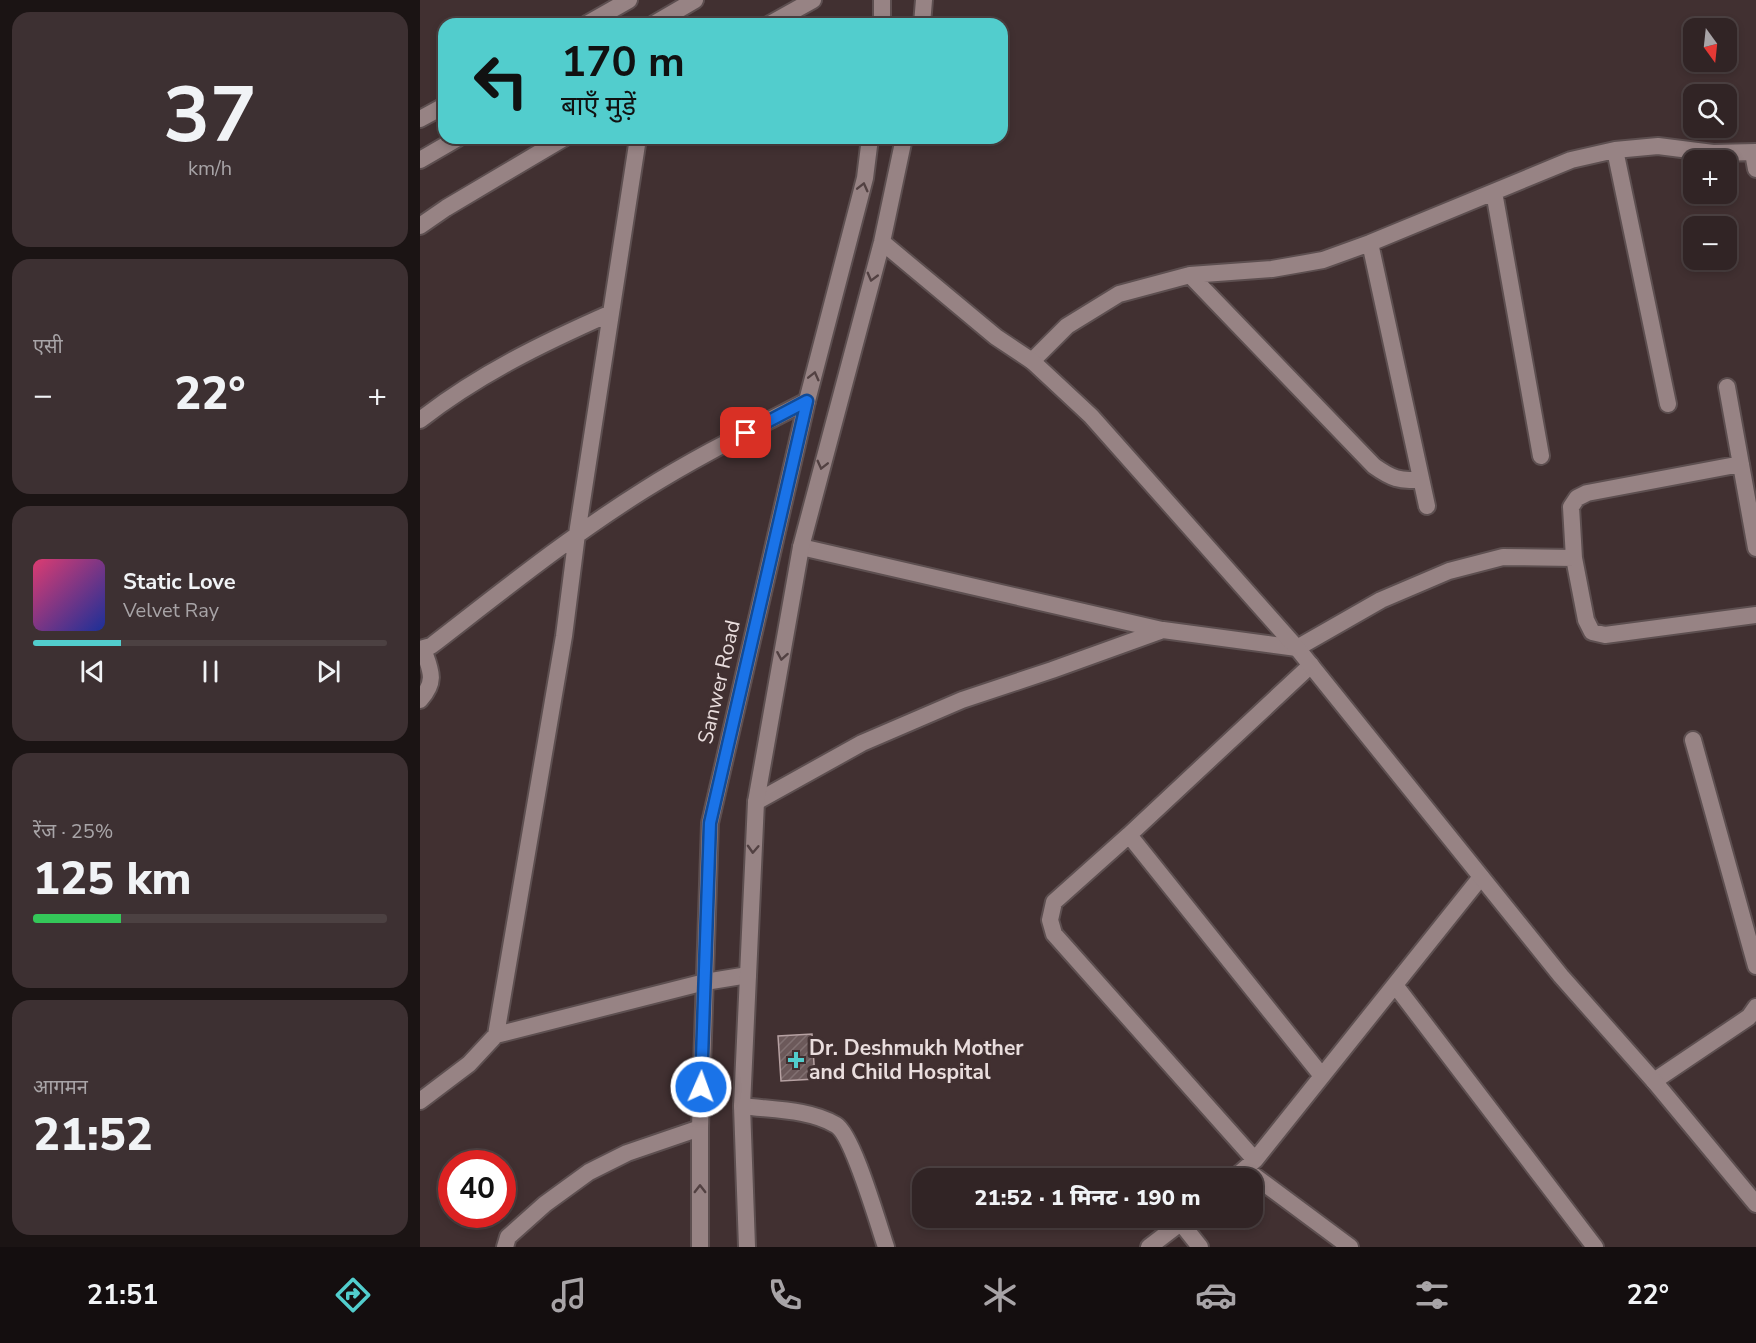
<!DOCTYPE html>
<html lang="hi">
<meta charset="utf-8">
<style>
body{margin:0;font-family:"Nunito Sans","Noto Sans Devanagari",sans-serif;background:#3d3032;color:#f1f3f6;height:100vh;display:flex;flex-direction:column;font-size:22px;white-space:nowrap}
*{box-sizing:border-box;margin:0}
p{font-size:20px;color:#a8a4a7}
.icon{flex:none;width:33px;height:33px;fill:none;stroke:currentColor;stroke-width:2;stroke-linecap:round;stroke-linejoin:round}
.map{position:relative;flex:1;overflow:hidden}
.panel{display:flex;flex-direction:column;gap:12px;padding:12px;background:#1b1414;width:420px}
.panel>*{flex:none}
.hud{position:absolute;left:18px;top:18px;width:570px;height:126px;border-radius:18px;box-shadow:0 3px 9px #0003,0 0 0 2px #4c4142;background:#52cdcd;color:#111;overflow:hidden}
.needle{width:39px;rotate:165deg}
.controls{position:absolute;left:1263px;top:18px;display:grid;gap:12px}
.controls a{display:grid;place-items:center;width:54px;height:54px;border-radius:12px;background:#312425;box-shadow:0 3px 9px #0003,0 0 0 2px #4c4142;font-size:30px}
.speed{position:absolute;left:18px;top:1150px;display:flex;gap:12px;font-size:30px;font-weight:700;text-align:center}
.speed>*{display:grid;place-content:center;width:78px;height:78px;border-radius:50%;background:#312425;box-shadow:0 3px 9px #0003,0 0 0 2px #4c4142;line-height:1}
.speed .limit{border:9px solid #d22;background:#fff;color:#111}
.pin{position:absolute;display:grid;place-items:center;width:51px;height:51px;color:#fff;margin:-26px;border-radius:12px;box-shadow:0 3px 9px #0006}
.me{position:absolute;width:66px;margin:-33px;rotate:2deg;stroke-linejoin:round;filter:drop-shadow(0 0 4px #0008)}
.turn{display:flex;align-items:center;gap:21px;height:126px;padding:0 24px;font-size:27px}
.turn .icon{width:78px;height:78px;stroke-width:2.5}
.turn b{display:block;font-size:42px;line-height:51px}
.big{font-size:45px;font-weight:800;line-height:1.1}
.panel .card{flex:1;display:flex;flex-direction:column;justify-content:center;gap:9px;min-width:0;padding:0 21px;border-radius:18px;background:#3d3032}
.panel .dial{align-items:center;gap:0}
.dial b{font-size:78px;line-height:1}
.song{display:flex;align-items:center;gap:18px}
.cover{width:72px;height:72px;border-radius:9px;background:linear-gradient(135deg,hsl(340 70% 55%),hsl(230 70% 35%))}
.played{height:6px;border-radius:3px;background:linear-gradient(90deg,#52cdcd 25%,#4c4142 25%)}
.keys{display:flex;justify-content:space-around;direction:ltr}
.heat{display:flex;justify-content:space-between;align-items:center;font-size:33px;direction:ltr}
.charge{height:9px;border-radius:4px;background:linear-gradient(90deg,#34c759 25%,#4c4142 0)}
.trip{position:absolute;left:492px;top:1168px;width:351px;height:60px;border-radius:18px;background:#312425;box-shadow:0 3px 9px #0003,0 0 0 2px #4c4142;font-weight:800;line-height:60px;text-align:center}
.menu{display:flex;height:96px;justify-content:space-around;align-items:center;background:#140e0f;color:#a8a4a7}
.menu .icon{width:42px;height:42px}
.menu .on{color:#52cdcd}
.menu b{font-size:27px;color:#f1f3f6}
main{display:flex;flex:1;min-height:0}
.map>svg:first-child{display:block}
.building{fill:url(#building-hatch);stroke:#b6a1a2;stroke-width:1.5}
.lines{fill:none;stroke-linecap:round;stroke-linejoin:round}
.minor-casing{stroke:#5d4f50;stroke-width:20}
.tertiary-casing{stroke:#5d4f50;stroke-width:20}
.minor{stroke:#978384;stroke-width:16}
.tertiary{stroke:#978384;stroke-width:16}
.oneway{stroke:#524142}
.route-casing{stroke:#114b97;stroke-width:15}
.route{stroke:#1a73e8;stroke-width:10}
.poi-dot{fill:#52cdcd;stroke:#413031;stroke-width:2}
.labels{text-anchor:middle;stroke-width:6;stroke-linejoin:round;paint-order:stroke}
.street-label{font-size:21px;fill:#e9dddd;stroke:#413031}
.poi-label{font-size:21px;font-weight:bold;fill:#e9dddd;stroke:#413031;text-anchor:start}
</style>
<main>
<section class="panel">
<div class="card dial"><b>37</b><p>km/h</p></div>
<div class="card"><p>एसी</p>
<div class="heat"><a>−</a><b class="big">22°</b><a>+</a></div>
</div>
<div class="card">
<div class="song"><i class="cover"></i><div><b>Static Love</b><p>Velvet Ray</p></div></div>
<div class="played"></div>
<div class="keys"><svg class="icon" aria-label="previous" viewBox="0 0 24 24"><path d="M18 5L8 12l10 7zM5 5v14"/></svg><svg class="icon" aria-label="pause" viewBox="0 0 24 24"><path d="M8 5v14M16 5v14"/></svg><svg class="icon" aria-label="next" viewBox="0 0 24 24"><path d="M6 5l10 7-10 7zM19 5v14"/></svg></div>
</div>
<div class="card"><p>रेंज · 25%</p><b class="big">125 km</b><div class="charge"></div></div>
<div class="card"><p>आगमन</p><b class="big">21:52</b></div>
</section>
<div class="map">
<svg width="1336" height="1247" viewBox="0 0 1336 1247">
<defs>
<pattern id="building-hatch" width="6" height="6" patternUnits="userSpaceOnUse" patternTransform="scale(1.5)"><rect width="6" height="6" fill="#6c595a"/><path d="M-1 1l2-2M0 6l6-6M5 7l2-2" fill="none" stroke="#817071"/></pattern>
</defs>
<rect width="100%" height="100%" fill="#413031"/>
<path class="building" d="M392 1034 395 1079 361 1081 358 1036Z"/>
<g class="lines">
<defs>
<path id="minor" d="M350 24 393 0
M1195 150 1248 404
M1333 153 1336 169
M1074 192 1121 456
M0 226 26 208 144 138
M950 243 1007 506
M770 275 954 466C971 478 980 482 1001 479
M612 361 647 326 699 294 770 275 852 269 903 260 950 243 1151 160 1195 150 1238 146 1293 153 1336 152
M1307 387 1336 548
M0 420C59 374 123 343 191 313
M381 547 742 630
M1154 558 1151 507 1157 498 1167 493 1321 464
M0 649 11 646C81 592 149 537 224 490 276 457 333 429 387 401
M0 700C17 681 11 671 3 649
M1273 740 1336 966
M336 802 442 743 542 700 632 670 743 630 877 648 961 600 1029 571 1083 557 1154 558 1166 620 1172 632 1185 635 1336 615
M709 835 902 1076
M975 985 1175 1247
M76 1035 285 982 328 975
M1234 1081 1329 1017 1336 1007
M0 1101 49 1064 76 1035 144 636 157 534 218 138
M322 1106C352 1110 389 1109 416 1125 433 1135 458 1224 466 1247
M835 1160 634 934 630 920 634 902 709 835 891 665
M825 1169 930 1247
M813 1179 835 1160 1061 877
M761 1223 780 1247
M85 1247 88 1237 125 1204 169 1172 207 1153 280 1128
M729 1247 767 1218"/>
<path id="tertiary" d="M462 0V24
M167 24 209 0
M234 24 275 0
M502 24 504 0
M0 119 24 106
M0 160 38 138
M462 242 576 337 612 361 671 416 877 648 1141 976 1234 1081 1336 1204
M280 1247V1128L290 823 387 401 445 178 450 138
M327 1247 322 1106 336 802 381 547 462 242 484 138"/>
</defs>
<use href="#minor" class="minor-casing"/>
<use href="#tertiary" class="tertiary-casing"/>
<use href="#minor" class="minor"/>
<use href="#tertiary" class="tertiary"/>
</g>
<defs><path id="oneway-chevron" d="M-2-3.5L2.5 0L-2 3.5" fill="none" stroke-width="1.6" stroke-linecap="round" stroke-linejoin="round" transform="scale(1.5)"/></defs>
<g class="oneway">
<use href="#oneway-chevron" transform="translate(443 187) rotate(-76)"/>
<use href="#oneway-chevron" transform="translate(452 277) rotate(105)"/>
<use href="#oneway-chevron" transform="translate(394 376) rotate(-76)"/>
<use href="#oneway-chevron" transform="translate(402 465) rotate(104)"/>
<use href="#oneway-chevron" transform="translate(362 656) rotate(100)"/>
<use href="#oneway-chevron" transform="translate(333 849) rotate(93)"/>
<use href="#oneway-chevron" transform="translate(280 1189) rotate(-90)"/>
</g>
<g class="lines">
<defs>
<path id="route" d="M281 1087 290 823 387 401 326 433"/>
</defs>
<use href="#route" class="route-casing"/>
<use href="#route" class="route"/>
</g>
<path class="poi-dot" d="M373 1051h6v6h6v6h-6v6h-6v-6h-6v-6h6z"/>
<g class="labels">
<g class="street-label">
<text transform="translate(299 682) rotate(-77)" y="7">Sanwer Road</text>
</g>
<g class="poi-label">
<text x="389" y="1055">Dr. Deshmukh Mother<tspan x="389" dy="24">and Child Hospital</tspan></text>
</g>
</g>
</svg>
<div class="controls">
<a><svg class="needle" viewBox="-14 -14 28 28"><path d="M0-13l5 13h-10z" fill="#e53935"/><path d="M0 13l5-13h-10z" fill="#a8a4a7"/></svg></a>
<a><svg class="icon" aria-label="search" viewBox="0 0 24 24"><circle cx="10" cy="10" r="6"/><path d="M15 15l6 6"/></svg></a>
<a>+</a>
<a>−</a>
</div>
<div class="speed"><div class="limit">40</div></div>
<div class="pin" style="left:326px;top:433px;background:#d93025"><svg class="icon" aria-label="arrive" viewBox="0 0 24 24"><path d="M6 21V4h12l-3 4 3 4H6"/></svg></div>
<svg class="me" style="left:281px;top:1087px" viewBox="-20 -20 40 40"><circle r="17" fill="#1a73e8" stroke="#fff" stroke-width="3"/><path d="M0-11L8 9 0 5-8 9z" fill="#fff"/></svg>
<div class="trip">21:52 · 1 मिनट · 190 m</div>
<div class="hud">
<div class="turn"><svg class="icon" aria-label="left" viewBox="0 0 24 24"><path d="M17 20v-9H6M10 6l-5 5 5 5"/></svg><div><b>170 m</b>बाएँ मुड़ें</div></div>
</div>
</div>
</main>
<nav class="menu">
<b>21:51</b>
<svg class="icon on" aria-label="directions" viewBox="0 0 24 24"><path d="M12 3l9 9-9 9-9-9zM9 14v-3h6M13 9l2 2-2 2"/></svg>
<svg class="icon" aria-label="music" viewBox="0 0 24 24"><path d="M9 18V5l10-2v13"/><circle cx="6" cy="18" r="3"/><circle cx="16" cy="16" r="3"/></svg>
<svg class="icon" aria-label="phone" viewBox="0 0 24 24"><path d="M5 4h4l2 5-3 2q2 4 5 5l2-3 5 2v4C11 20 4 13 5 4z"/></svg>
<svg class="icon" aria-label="climate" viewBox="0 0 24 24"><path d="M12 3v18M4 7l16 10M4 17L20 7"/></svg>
<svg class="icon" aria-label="car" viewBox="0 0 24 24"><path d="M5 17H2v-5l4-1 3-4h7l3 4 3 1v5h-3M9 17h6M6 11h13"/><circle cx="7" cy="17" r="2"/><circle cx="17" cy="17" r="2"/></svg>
<svg class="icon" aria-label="filters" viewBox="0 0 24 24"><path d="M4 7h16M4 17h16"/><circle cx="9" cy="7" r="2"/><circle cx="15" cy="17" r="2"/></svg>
<b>22°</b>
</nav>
